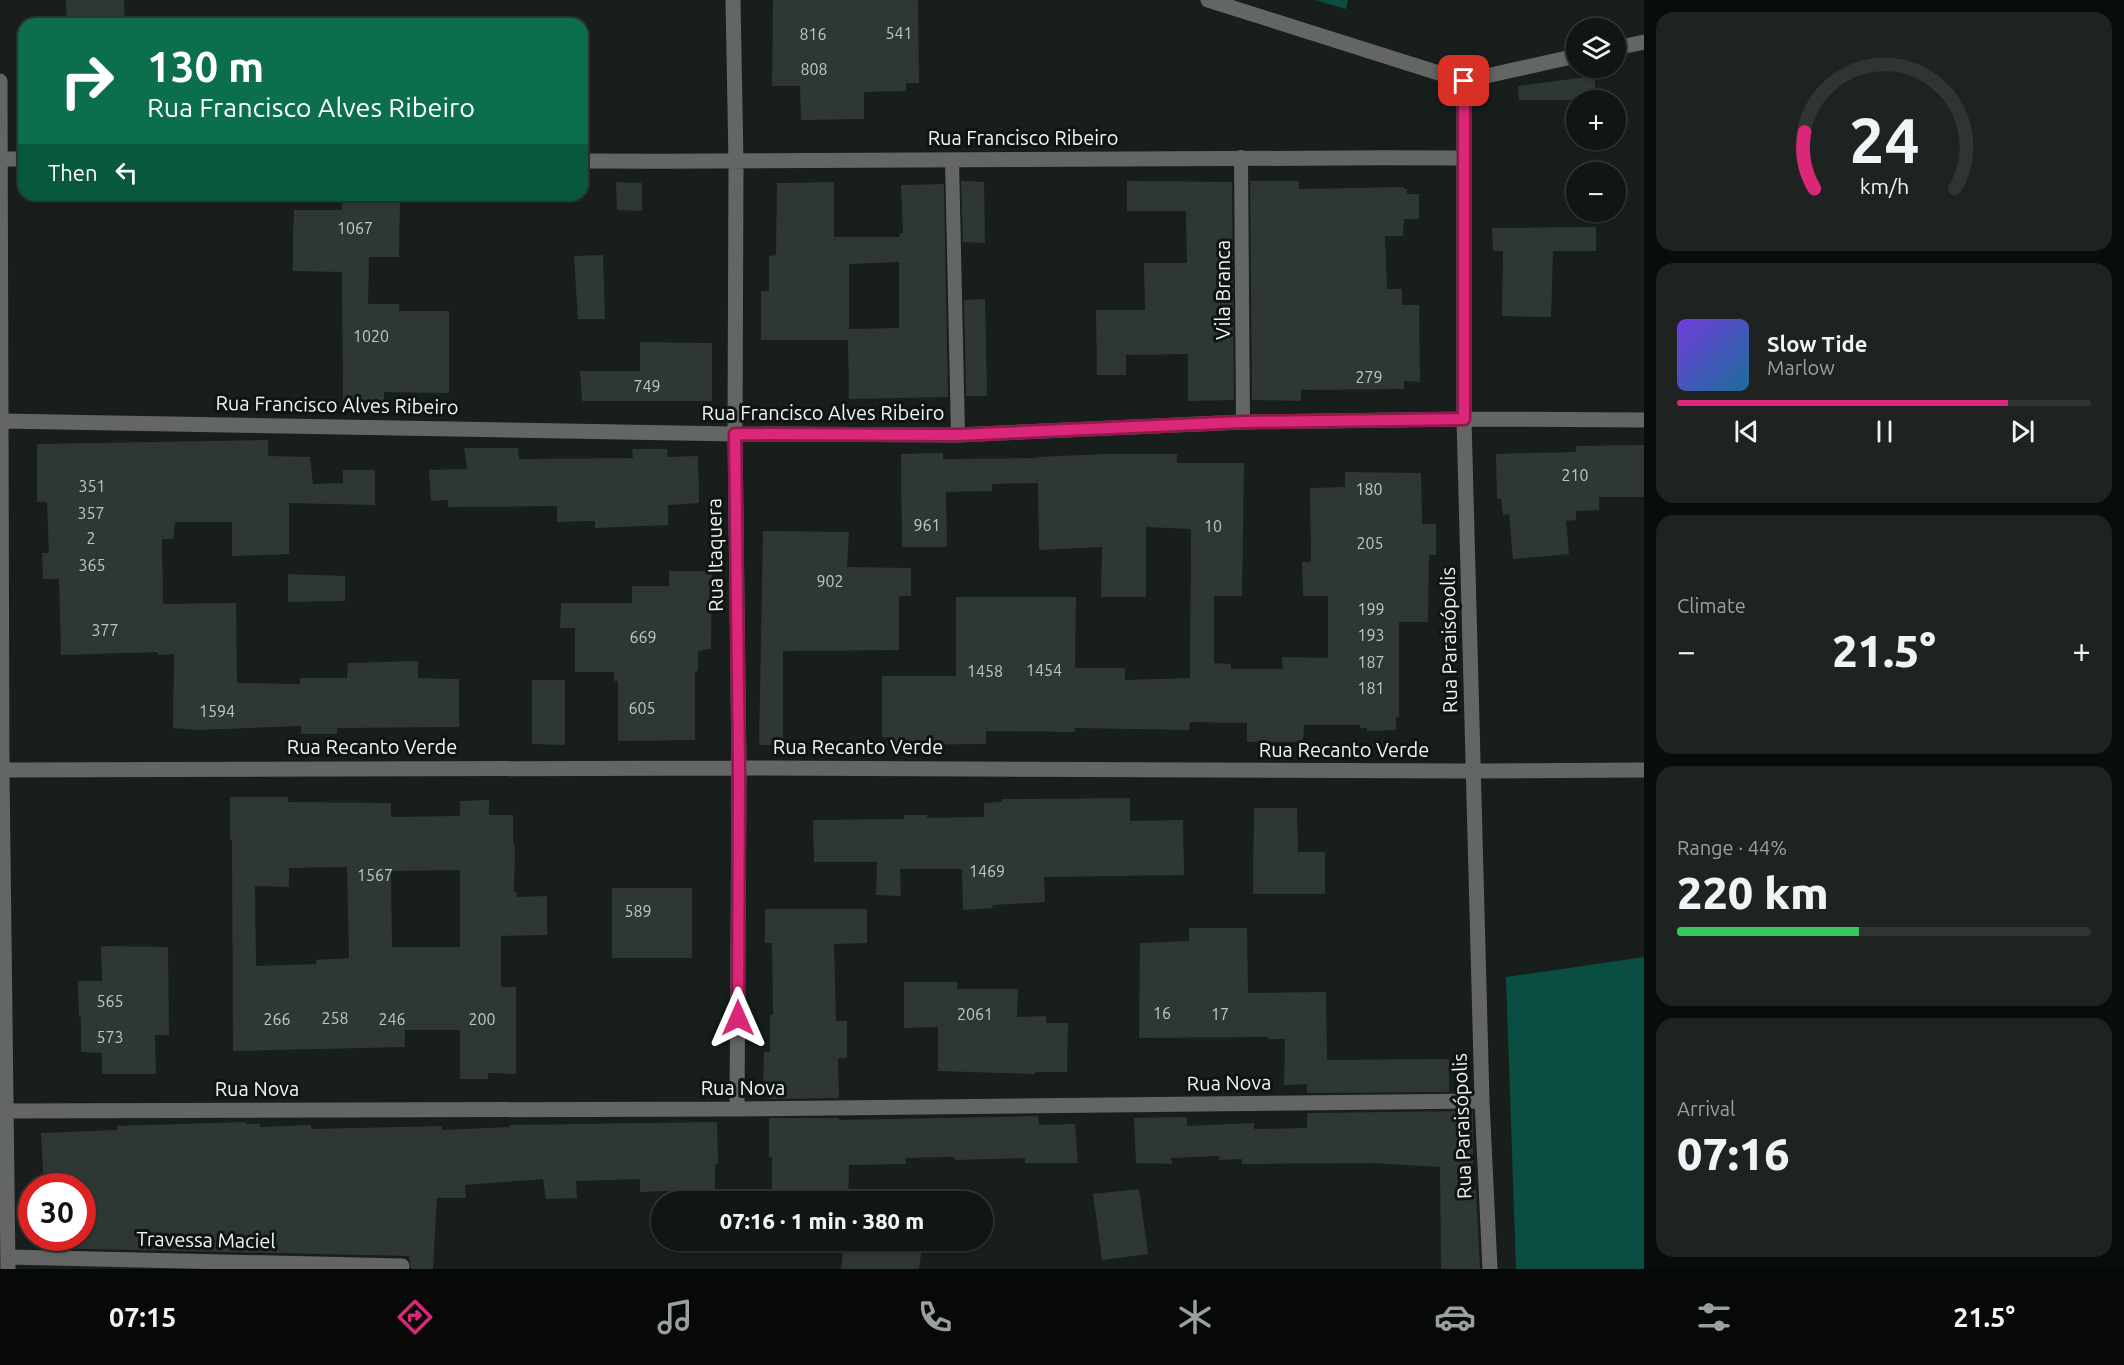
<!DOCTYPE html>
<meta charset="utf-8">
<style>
body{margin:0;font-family:Ubuntu,sans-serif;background:#1e2322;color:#f1f3f6;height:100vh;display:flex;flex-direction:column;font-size:22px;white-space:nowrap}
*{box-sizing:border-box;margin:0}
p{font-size:20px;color:#9c9fa0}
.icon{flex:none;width:33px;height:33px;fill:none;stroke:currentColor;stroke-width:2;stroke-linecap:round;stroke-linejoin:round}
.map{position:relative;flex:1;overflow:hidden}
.panel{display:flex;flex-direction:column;gap:12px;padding:12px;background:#090c0c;width:480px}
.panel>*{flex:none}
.banner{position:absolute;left:18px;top:18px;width:570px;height:183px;border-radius:18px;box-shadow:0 2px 4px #0004,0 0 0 2px #303534;background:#0b6e4f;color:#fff;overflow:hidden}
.controls{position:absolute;left:1566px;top:18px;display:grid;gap:12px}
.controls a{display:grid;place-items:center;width:60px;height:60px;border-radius:50%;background:#111615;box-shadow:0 2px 4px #0004,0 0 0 2px #303534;font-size:30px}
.speed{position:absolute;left:18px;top:1173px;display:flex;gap:12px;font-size:30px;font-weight:700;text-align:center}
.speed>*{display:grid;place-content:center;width:78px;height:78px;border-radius:50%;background:#111615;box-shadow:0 2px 4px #0004,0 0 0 2px #303534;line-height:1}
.speed .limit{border:9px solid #d22;background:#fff;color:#111}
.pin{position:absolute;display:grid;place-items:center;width:51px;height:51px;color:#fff;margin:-26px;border-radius:12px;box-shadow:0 3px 9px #0006}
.me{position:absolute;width:66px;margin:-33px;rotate:0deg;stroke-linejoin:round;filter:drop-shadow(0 0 4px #0008)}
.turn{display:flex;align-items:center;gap:21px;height:126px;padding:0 30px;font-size:27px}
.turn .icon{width:78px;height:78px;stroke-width:2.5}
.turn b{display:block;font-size:42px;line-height:51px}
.then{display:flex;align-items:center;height:57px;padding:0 30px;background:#0003;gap:12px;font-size:22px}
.big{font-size:45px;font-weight:800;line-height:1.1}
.panel .tile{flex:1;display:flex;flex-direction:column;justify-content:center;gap:9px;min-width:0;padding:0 21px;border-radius:18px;background:#1e2322}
.panel .dial{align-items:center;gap:0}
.dial svg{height:156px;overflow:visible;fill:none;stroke:#303534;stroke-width:7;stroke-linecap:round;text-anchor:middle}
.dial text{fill:#f1f3f6;stroke:none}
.song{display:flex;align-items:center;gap:18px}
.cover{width:72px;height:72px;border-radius:9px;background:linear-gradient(135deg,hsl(260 70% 55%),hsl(200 70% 35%))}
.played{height:6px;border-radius:3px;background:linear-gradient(90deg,#db2777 80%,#303534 80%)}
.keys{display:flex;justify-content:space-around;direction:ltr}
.heat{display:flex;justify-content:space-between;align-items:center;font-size:33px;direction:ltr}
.charge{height:9px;border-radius:4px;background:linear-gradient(90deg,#34c759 44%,#303534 0)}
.trip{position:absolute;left:651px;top:1191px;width:342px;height:60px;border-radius:30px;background:#111615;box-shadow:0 2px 4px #0004,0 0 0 2px #303534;font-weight:800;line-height:60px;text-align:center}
.tabs{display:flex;height:96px;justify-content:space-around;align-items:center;background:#070908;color:#9c9fa0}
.tabs .icon{width:42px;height:42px}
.tabs .selected{color:#db2777}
.tabs b{font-size:27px;color:#f1f3f6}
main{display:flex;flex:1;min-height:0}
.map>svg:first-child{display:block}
.green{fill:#0a4d41}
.building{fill:#2f3735;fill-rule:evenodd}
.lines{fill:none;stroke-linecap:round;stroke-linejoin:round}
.lane{stroke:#636665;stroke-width:14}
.street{stroke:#636665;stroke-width:15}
.route-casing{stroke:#8e194d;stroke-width:15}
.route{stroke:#db2777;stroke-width:10}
.labels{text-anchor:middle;stroke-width:6;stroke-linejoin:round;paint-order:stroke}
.number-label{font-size:16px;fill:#c0c6c4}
.street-label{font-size:20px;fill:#f0f5f3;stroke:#0e1513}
</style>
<main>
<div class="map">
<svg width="1644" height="1269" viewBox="0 0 1644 1269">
<rect width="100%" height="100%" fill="#171e1c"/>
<path class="green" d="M1315 0H1348L1346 9Z
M1644 957V1269H1516L1506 977Z"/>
<path class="building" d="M66 0H124L125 24H67Z
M773 0H918L919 83H906V91L864 92V119L801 120 800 86H772Z
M1594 76 1597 100H1519L1518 86Z
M961 181 984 182 985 243 963 242Z
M1127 181 1232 182 1234 400 1188 401V354L1126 355V375H1097L1096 310H1145L1144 263H1187L1186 211H1127Z
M1250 181H1299V189L1404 187V189H1407V194H1419V219H1404L1403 236H1385L1387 289H1402V305H1419L1420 382 1404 381V389L1301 390V401L1252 400Z
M616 182 642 183V211L617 210Z
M834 182V237H900L899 234 903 233 901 185 944 184 948 397 849 399 848 340H761V291H769V256L776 255 777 183ZM899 262V328L849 329V264Z
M342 195H400L399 257H369L368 304H399V311H449V393L384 392V400L343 401 342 272 293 271V236L294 210H342Z
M1596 227V251H1553L1551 317 1502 316 1503 251H1493L1492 228Z
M603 255 605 319H578L574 256Z
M985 299 987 396H966L964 300Z
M640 342 712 343V401H582L580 371H640Z
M268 440V456L310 457 313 484 343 483V470H375V505L289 503V554L232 556V522H175L173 539H162L163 604 236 603 237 683 300 684V678H347L348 663 418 661V678L459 679V727L337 728V734H301V726L197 730 173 728 174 654 158 655V652L61 655 59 579H43L42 553H49L47 502H37V444Z
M1644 445V497H1599V510L1576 511V520L1566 521 1569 554 1513 559 1509 514 1503 515 1501 499H1497L1496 454 1576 452V446Z
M464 448H518L519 459 633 458 632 449H667V457L698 456 699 503 668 505V525L595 528V521L557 522V506L448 507V500L431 501 429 470 467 469Z
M943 453V459L1037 458V457L1106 454H1177V463H1244L1242 596H1214V663L1231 664V669H1283L1282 657 1328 658V596H1303L1302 562H1311L1310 488 1345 487V472L1421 473 1422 524H1436V555H1429L1428 622H1399V717H1396V730L1367 731V728H1360V725H1304L1303 742H1247V723L1190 722 1189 730 1075 728V732L986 731V744L887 745 888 737H882V676H956V597H1076L1075 668H1125V680L1190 678 1191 529 1146 527V597H1101L1102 547 1039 550 1038 483 992 484V491L946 492 947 547H902L901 454Z
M763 531 849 532 847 567 911 568V596H899V650L783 651V745H759Z
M669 571H712L711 649 698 651V671H695V740L618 741V681H614V672H575V628H560L561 603H632V586H669Z
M288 574 345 576V601L288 602Z
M532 680H565V745L532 744Z
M230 797H288V802L391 803V817L460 816V801L489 800V815H513V844H515L514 892H517V897L547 896V935L501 936V987H516V1074L488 1073V1079H460V1030H405V1047L233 1051 232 840H230ZM347 867 349 958 316 960 317 964 256 966 255 886 289 887V868ZM460 870V947H392L391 871Z
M1130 798V821L1183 820 1184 875 1044 877 1045 902 992 905 993 908 963 910 962 869H900L901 896 876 895 877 862H814L813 820 904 819V815H927V818L984 817V803L1002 802V799Z
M1254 808H1297L1298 852H1325V894H1253Z
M612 888H692V958H612Z
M765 909H867V943L834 944 836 1021H847V1058L838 1059 839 1098 769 1099V1089H763L764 1052H770V1015H773L772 943H765Z
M1189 928H1247L1248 993 1326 992 1327 1060 1449 1059V1092L1307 1093V1084L1284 1085 1285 1039H1268V1037L1139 1038 1140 943 1189 941Z
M101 946 168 947 169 1035H155L156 1074H102V1053L81 1052V1017H79L78 981H102Z
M904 982H957V989H1018L1017 1017 1046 1016V1023H1068L1067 1072H1035V1074L938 1071V1027L904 1028Z
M1473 1111V1189L1476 1190 1480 1269H1441L1440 1167 1374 1163 1242 1164V1159L1219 1160V1156L1171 1158 1172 1164 1136 1163 1134 1118 1187 1117V1126L1254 1123V1129L1307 1128V1113Z
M1038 1116 1039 1125 1075 1124 1078 1163H1025V1158L955 1160V1157L905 1158 906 1164 849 1165 848 1202H772V1157H769V1118H839V1120Z
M246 1122V1124H260V1127L311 1125V1129L442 1126V1130L510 1127V1125L717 1122 718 1164H715V1189L640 1192V1179L576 1181 577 1198 546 1199 543 1179 465 1185 466 1198H437L433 1269H411L409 1256 45 1248 46 1238H82V1186H44L41 1133 117 1130V1126Z
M1139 1189 1148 1254 1102 1260 1093 1194Z
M845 1240H923L919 1269H841Z"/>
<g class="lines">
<path class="lane" d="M1241 157 1243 422
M952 160 958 435"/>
<path class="street" d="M733 0 736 162 735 434 739 768 737 1109
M1208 0 1464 81 1576 56
M1616 48 1644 42
M0 81 2 770 8 1269
M1464 81V419L1482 1101 1490 1269
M1 159H24
M582 161C876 162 1170 157 1464 158
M1 421 735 434 958 435 1243 422 1464 419 1644 420
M0 770 739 768 1473 771 1644 770
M5 1111 737 1109 1482 1101
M8 1257 402 1266"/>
</g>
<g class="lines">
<defs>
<path id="route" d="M738 1018 739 768 735 434 958 435 1243 422 1464 419V81"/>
</defs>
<use href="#route" class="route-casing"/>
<use href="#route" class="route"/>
</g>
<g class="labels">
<g class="number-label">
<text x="899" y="39">541</text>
<text x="813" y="40">816</text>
<text x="814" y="75">808</text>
<text x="355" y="234">1067</text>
<text x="371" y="342">1020</text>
<text x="1369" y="383">279</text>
<text x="647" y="392">749</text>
<text x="1575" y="481">210</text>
<text x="92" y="492">351</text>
<text x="1369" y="495">180</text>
<text x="91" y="519">357</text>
<text x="927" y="531">961</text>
<text x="1213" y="532">10</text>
<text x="91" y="544">2</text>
<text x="1370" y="549">205</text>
<text x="92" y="571">365</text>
<text x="830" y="587">902</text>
<text x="1371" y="615">199</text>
<text x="105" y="636">377</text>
<text x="1371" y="641">193</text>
<text x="643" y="643">669</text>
<text x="1371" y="668">187</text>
<text x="1044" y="676">1454</text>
<text x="985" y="677">1458</text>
<text x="1371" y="694">181</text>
<text x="642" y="714">605</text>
<text x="217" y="717">1594</text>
<text x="987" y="877">1469</text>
<text x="375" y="881">1567</text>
<text x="638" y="917">589</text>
<text x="110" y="1007">565</text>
<text x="1162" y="1019">16</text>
<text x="975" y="1020">2061</text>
<text x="1220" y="1020">17</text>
<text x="335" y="1024">258</text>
<text x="277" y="1025">266</text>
<text x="392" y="1025">246</text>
<text x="482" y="1025">200</text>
<text x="110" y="1043">573</text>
</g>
<g class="street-label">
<text x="1023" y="145">Rua Francisco Ribeiro</text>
<text transform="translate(1223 290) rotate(-90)" y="7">Vila Branca</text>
<text transform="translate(337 405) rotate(1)" y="7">Rua Francisco Alves Ribeiro</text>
<text x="823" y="420">Rua Francisco Alves Ribeiro</text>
<text transform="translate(715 555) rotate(-91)" y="7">Rua Itaquera</text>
<text transform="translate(1449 640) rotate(-91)" y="7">Rua Paraisópolis</text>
<text x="372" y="754">Rua Recanto Verde</text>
<text x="858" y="754">Rua Recanto Verde</text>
<text x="1344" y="757">Rua Recanto Verde</text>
<text transform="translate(1229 1083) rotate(-1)" y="7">Rua Nova</text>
<text x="743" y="1095">Rua Nova</text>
<text x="257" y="1096">Rua Nova</text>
<text transform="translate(1462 1126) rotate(-92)" y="7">Rua Paraisópolis</text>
<text transform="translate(206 1240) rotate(1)" y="7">Travessa Maciel</text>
</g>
</g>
</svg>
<div class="controls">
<a><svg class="icon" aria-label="layers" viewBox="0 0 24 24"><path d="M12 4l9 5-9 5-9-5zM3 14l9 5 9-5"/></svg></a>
<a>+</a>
<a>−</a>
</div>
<div class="speed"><div class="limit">30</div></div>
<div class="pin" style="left:1464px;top:81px;background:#d93025"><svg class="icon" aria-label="arrive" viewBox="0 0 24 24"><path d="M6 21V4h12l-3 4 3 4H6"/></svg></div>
<svg class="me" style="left:738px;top:1018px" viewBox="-20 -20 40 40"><path d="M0-17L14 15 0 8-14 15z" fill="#db2777" stroke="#fff" stroke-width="4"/></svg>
<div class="trip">07:16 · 1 min · 380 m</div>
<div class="banner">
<div class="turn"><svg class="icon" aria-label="right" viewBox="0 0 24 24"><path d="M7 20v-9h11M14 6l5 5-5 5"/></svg><div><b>130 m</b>Rua Francisco Alves Ribeiro</div></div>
<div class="then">Then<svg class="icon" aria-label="left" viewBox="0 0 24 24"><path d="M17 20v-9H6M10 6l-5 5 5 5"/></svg></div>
</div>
</div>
<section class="panel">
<div class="tile dial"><svg viewBox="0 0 100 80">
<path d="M14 69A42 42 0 1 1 86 69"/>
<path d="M14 69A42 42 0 0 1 9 40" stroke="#db2777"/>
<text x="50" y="56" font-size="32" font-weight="700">24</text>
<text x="50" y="72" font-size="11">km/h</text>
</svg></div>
<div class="tile">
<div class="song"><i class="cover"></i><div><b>Slow Tide</b><p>Marlow</p></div></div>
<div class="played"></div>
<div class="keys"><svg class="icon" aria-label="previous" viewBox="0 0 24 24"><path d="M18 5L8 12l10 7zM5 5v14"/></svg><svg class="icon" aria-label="pause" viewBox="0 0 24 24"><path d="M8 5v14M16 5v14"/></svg><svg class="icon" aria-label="next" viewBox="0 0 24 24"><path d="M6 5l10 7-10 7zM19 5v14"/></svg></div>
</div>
<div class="tile"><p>Climate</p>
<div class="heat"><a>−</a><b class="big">21.5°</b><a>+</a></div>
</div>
<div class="tile"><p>Range · 44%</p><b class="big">220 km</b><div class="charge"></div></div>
<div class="tile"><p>Arrival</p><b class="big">07:16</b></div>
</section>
</main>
<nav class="tabs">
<b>07:15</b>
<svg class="icon selected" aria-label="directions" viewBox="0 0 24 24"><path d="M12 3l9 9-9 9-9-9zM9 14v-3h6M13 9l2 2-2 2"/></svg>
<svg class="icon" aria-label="music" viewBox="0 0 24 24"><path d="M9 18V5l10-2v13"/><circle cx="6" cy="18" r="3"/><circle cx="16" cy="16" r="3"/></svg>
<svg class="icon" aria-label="phone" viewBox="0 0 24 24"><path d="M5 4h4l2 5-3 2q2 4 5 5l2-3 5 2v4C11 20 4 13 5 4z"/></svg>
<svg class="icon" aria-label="climate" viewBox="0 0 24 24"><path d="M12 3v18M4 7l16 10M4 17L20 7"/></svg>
<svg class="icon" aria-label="car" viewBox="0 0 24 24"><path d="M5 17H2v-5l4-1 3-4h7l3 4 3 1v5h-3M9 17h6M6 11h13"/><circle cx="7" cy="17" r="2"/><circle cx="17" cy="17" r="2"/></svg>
<svg class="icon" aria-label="filters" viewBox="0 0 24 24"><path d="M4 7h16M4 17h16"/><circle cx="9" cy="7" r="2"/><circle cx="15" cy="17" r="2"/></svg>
<b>21.5°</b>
</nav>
